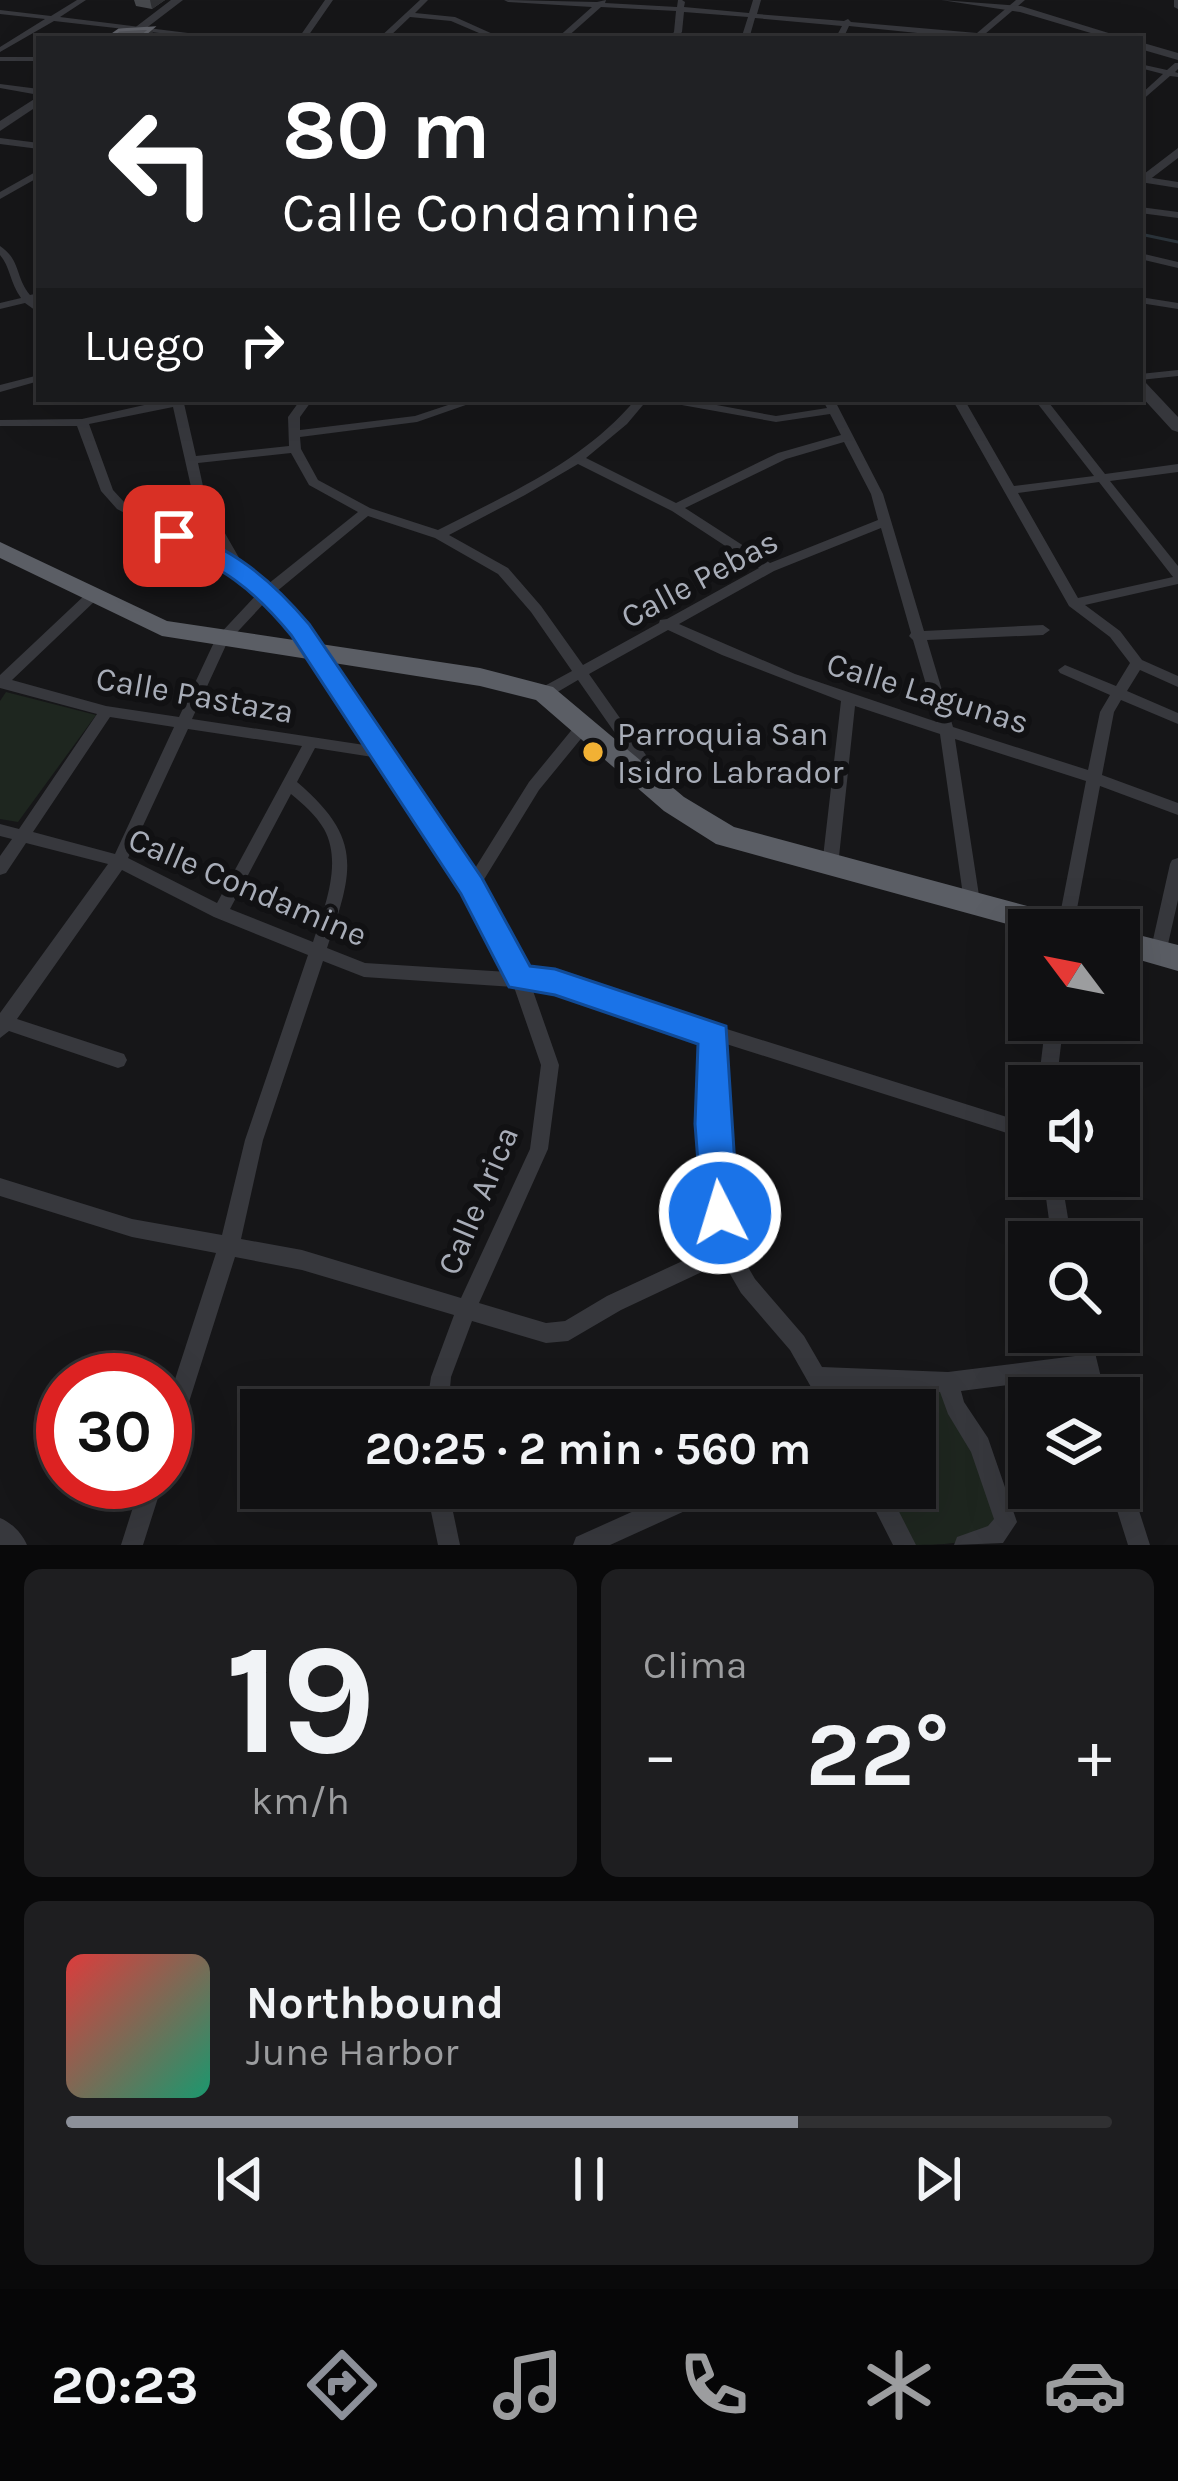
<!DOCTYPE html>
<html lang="es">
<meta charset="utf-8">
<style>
body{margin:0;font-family:Karla,sans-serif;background:#1e1e20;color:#f1f3f6;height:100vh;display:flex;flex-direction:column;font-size:45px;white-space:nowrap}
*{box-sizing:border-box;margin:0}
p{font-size:39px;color:#9c9d9f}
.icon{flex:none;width:66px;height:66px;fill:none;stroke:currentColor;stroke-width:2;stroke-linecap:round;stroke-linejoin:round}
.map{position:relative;height:1545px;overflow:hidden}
.panel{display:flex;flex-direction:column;gap:24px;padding:24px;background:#09090a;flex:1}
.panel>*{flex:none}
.top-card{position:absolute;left:36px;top:36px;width:1107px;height:366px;border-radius:0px;box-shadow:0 12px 48px #0002,0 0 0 3px #303032;background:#202124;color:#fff;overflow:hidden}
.needle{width:78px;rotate:302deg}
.controls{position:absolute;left:1008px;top:909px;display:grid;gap:24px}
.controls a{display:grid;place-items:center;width:132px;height:132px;border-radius:0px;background:#101012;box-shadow:0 12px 48px #0002,0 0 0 3px #303032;font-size:60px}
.speed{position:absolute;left:36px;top:1353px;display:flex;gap:24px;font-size:60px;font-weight:700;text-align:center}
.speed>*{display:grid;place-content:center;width:156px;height:156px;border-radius:50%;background:#101012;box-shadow:0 12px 48px #0002,0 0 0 3px #303032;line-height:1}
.speed .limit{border:18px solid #d22;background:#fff;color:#111}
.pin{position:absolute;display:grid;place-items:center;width:102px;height:102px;color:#fff;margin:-51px;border-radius:24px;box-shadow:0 6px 18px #0006}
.me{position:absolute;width:132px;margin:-66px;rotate:355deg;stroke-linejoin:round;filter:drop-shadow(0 0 9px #0008)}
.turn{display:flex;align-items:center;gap:42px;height:252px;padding:0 48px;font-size:54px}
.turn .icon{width:156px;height:156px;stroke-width:2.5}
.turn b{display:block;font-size:84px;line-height:102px}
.then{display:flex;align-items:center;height:114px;padding:0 48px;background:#0003;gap:24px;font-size:45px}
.big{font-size:90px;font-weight:700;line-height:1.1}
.panel .card{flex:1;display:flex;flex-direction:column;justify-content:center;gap:18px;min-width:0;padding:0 42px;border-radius:18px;background:#1e1e20}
.panel .dial{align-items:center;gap:0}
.dial b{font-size:156px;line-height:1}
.song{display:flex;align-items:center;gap:36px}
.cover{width:144px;height:144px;border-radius:18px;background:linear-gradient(135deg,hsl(0 70% 55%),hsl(160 70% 35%))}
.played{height:12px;border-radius:6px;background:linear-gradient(90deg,#8c9099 70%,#303032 70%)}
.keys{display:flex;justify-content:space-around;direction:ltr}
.heat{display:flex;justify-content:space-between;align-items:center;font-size:66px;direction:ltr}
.panel .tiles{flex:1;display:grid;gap:24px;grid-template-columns:1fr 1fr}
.card:last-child{grid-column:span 2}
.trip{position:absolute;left:240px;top:1389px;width:696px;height:120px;border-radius:0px;background:#101012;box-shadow:0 12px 48px #0002,0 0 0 3px #303032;font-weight:700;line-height:120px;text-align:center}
.tabs{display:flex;height:192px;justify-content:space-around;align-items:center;background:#060607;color:#9c9d9f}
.tabs .icon{width:84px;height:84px}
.tabs .on{color:#8c9099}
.tabs b{font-size:54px;color:#f1f3f6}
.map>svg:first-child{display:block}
.green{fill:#1e261f}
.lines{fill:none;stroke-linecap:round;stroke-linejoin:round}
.stream{stroke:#2c353c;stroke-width:3}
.minor{fill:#37383d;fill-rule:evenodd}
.tertiary{fill:#37383d;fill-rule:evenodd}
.trunk{fill:#5b5e65;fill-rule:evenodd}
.wall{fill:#47494d}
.shaded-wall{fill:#2f3033}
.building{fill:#525359;stroke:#5f6168;stroke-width:3}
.route{fill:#1a73e8;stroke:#114b97;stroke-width:3}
.poi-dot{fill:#f2b134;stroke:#111113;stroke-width:4.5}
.labels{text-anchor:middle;stroke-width:12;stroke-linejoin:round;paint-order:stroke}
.street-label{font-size:33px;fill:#a8adb8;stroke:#111113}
.poi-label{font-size:33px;fill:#a8adb8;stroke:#111113;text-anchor:start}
</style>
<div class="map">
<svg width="1178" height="1545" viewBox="0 0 1178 1545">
<rect width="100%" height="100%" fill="#161618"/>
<path class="green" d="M6 692 96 715 18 822 0 819V701Z
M819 1377 948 1382 1006 1522C982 1545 940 1545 905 1545L875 1488H915V1410H836Z"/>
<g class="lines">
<path class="stream" d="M1140 234 1178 242"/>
<path class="minor" d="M77 0H86L60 17 236 39H212L54 21 0 52V47L45 19 0 14V10L51 16Z
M325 0H333L306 39H298Z
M420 0H428L415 13 455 17 504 39H493L451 21 410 17 387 39H378Z
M504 0 597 2 606 0 605 3 677 7 678 0H682L685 2 684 7 749 13 753 0H761L757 14 844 21 848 19 851 22 977 33 1016 0H1025L985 34 1019 39H976L849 26 843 39H835L842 26 755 18 749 39H741L748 17 684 12 682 32 676 39H668L674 32 676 11 601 7 565 39H556L592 7 508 2Z
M1174 0H1178V9L1174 7Z
M0 57H39V61H0Z
M1175 63H1178V69L1175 72 1178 73V77L1170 76 1140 102V95L1163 74 1140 68V64L1167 70Z
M0 84 39 89V95L0 88Z
M0 138 39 143V149L0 144Z
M39 170V177L0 199V192Z
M1140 176 1178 182V188L1140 182Z
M1140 207 1178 212V218L1140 213Z
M0 246C21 260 15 277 30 295L39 293V299L35 300 39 304V313L25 303 0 309V303L21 298C10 283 10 266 0 255Z
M1140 253 1178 262V268L1140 259Z
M1140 297 1178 303V309L1140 303Z
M1178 370V376L1140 380V374Z
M39 375V381L0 392V385Z
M171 399H183L196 456 289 446 288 417 301 399H313L300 417V430L415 416 466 399H483L417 422 300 437 301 449 318 480 370 508 438 530C510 493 583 462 636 399H648L627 424 586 458 676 503 778 453 841 435 830 414 776 422 665 402 659 399H684L776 416 827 408 822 399H834L883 494 924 631 1043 625 1050 630 1043 635 927 640 953 727 1088 770 1100 712 1110 695 1060 673 1058 670 1065 665 1116 686 1130 663 1110 637 1069 606 952 399H964L1014 486 1094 476 1034 399H1046L1105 474 1178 464V472L1110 481 1178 566V584L1085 605 1120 631 1142 660 1178 676V687L1140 670 1127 691 1178 713V724L1121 700 1114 712 1102 775 1178 803V815L1100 786 1073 930H1057L1086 781 955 739 980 902 978 907 972 909 966 907 964 902 940 734 855 706 838 866 836 870H824L822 866 841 701 722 655 668 630 589 674 660 775 663 779 660 783H650L578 680 549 697H539L537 693 539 689 572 671 531 612 498 574 435 538 368 516 276 592 305 626 472 873 529 782 579 721H589L591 725 589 729 539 790 480 886 526 973 555 975 1029 1124V1140L723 1043 721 1124 737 1248 755 1279 804 1336 822 1367 948 1372 1075 1356 1070 1332H1090L1106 1398H1084L1080 1376 961 1391 964 1402 988 1438 1017 1522 1003 1543 954 1545 957 1537 988 1526 994 1519 971 1452 948 1414 940 1392 835 1388 847 1410H824L790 1350 741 1293 723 1262 621 1310 568 1341 546 1343 472 1321 451 1377 448 1410H426L431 1377 454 1315 302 1270 235 1257 176 1443 173 1451 165 1454V1410L216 1253 132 1237 0 1196V1178L132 1219 222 1235 245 1140 308 955 214 917 122 870 17 1019 124 1054 127 1060 124 1066 118 1068 9 1031 0 1038V1013L108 864 26 843 6 873 0 875V856L12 839 0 836V824L19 829 97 714 0 688V675L86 594 91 593 98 597 96 600 12 680 106 706 179 717 216 638 260 591 232 569 117 509 101 491 77 426H0V420L82 419ZM173 407 194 500 224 554 125 503 113 490 89 424ZM844 442 871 494 878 520 770 563 685 508 786 459ZM291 453 309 485 358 512 268 584 242 563 206 500 198 463ZM578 464 672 511 759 568 667 619 660 620 659 623 583 665 541 606 508 568 449 535 525 495ZM1099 482 1173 577 1078 598 1018 493ZM881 528 911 633 909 636 913 640 937 722 795 674 679 624 774 571ZM268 599 295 632 371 746 192 719 227 643ZM110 717 174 727 115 854 33 832ZM188 729 302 746 217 903 128 858ZM315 748 379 758 466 890 508 972 365 963 327 948C353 871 364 839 297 782ZM291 794C303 804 316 815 324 829 343 863 324 909 313 942L230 909ZM323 961 364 977 514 987 541 1065 530 1149 461 1298 302 1250 241 1239 263 1140ZM532 988 555 989 705 1037 703 1124 717 1245 607 1296 565 1321 546 1323 479 1303 548 1149 559 1065Z
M1178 858V900L1166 953 1164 958 1158 960 1152 958 1150 953 1170 864 1172 860Z
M1046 1020H1064L1056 1086H1038Z
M1043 1176H1061L1072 1242H1052Z
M1119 1470 1127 1473 1150 1545H1128L1110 1488H1119Z
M141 1482H163L143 1545H121Z
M426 1488H448L460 1545H438Z
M685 1488H721L718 1496 610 1545H573L576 1537Z
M864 1488H887L916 1545H893Z
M0 1518C12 1523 22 1533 27 1545H0Z"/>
<path class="tertiary" d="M171 0H183L132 39H120Z
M941 0 1021 6 1128 39H1111L1020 12Z
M1140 42 1178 53V60L1140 49Z
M39 96V105L0 131V121Z
M1178 148V158L1140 187V177Z
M1140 381 1146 383 1178 417V432L1172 430 1140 395Z"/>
<path class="trunk" d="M0 542 167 621 480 668 553 687 684 797 734 827 1072 918 1083 921 1087 930H1029L716 844 664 811 536 700 480 686 162 636 0 558Z
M1118 930H1119L1178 945V971L1119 954Z"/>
</g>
<path class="wall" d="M134 0H165L152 9 136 6Z
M112 35 154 39H113Z"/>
<path class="shaded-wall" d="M150 0H165L152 9Z
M152 28 154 39H140V38Z"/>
<path class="building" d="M152 28 140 38 112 35 119 30Z"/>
<path class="route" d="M174 529C231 546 271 579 309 624L482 878 530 966 555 969 726 1026 738 1213 732 1225 720 1230 708 1225 702 1213 695 1124 698 1044 555 995 509 987 461 894 291 635C251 586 222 568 166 542V531Z"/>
<circle class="poi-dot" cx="593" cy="752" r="12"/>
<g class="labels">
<g class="street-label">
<text transform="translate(699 578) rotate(-28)" y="12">Calle Pebas</text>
<text transform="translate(928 692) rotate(17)" y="12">Calle Lagunas</text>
<text transform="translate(195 694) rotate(10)" y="12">Calle Pastaza</text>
<text transform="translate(248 886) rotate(23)" y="12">Calle Condamine</text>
<text transform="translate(477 1200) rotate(-67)" y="12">Calle Arica</text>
</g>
<g class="poi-label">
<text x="617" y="745">Parroquia San<tspan x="617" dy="38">Isidro Labrador</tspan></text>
</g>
</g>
</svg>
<div class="controls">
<a><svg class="needle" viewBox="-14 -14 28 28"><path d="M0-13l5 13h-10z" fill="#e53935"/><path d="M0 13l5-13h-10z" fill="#9c9d9f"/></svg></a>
<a><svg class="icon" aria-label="sound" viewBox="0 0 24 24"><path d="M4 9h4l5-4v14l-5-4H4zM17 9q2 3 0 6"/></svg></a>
<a><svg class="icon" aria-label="search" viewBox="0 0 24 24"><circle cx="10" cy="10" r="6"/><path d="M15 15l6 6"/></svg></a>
<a><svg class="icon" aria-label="layers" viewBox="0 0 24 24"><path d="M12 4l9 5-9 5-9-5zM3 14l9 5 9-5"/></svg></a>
</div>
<div class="speed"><div class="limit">30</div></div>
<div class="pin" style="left:174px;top:536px;background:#d93025"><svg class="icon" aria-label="arrive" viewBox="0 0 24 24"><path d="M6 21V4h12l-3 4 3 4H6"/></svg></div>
<svg class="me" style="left:720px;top:1213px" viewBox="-20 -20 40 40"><circle r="17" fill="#1a73e8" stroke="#fff" stroke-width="3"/><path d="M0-11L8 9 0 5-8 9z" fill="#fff"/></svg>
<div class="trip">20:25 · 2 min · 560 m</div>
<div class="top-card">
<div class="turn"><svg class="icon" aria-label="left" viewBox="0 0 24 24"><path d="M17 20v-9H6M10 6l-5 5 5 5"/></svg><div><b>80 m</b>Calle Condamine</div></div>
<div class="then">Luego<svg class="icon" aria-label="right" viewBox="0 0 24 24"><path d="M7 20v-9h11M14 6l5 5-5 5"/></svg></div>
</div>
</div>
<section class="panel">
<div class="tiles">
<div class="card dial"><b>19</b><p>km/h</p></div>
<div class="card"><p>Clima</p>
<div class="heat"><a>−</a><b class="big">22°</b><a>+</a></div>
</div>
<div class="card">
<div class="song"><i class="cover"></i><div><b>Northbound</b><p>June Harbor</p></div></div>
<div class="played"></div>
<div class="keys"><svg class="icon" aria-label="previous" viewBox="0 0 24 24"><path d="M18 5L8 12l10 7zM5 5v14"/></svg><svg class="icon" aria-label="pause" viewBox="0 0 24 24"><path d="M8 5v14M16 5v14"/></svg><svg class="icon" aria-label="next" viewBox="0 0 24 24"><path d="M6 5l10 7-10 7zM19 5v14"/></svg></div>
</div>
</div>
</section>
<nav class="tabs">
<b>20:23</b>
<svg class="icon on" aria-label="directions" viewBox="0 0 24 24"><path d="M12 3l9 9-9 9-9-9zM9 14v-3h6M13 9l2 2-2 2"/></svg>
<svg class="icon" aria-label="music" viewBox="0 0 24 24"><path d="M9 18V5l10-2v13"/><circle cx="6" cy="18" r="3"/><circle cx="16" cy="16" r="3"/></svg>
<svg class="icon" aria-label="phone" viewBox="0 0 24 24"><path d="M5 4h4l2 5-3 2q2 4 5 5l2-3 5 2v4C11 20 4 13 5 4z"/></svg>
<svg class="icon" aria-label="climate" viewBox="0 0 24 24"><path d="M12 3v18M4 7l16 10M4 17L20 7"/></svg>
<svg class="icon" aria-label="car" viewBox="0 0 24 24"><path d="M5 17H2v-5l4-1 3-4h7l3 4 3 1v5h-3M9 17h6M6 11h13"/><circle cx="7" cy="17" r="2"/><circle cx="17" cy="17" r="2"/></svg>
</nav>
